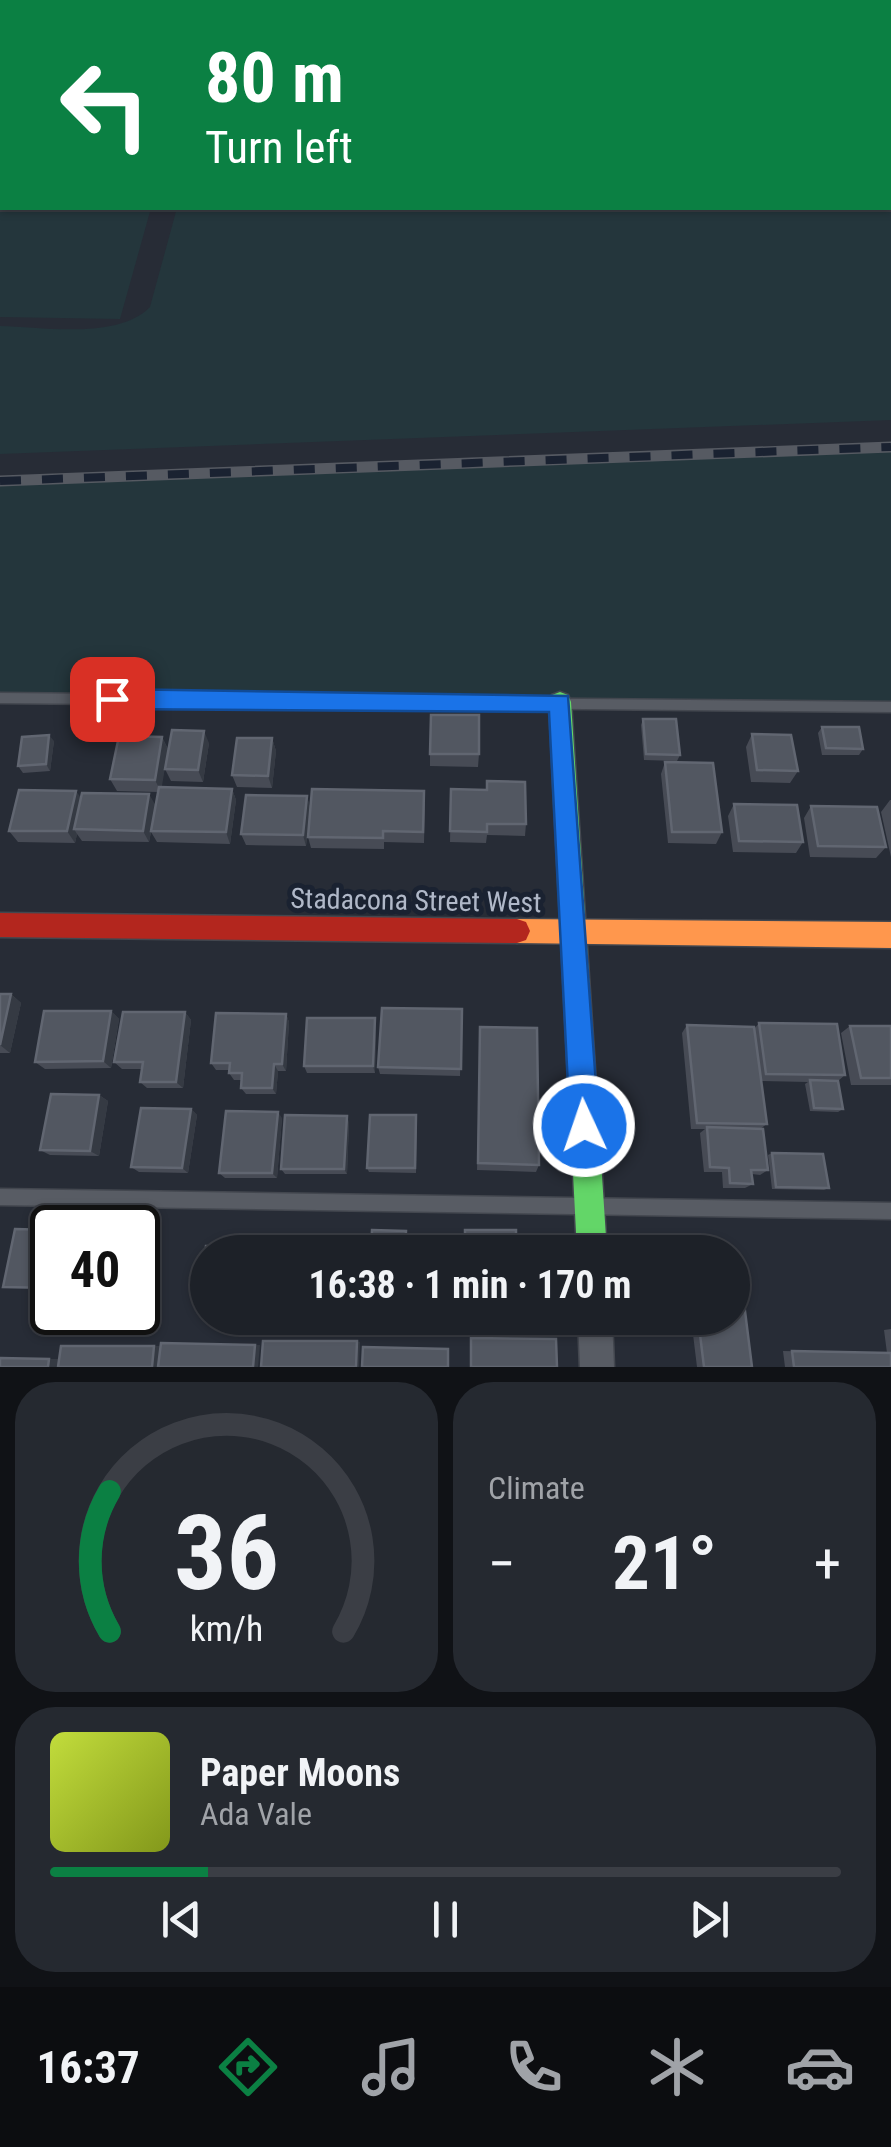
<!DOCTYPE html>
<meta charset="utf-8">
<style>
body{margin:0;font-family:"Roboto Condensed",sans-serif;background:#252930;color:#f1f3f6;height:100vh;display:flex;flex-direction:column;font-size:38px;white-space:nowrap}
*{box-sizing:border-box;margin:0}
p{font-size:32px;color:#a0a3a8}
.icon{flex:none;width:55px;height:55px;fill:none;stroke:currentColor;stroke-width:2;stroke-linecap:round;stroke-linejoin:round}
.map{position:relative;height:1367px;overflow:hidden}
.panel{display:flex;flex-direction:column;gap:15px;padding:15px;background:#101216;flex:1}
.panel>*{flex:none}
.top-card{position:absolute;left:0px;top:0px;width:892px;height:210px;box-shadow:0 2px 8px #0004,0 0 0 2px #3b3e45;background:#0b8043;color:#fff;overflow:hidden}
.speed{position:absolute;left:30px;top:1205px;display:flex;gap:20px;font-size:50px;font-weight:700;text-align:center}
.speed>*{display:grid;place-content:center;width:130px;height:130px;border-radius:50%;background:#1d2128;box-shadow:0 2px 8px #0004,0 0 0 2px #3b3e45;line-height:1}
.speed .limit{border:5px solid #111;border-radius:15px;background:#fff;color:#111}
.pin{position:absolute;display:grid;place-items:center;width:85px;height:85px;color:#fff;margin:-42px;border-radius:20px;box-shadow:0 5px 15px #0006}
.me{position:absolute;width:110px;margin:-55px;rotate:357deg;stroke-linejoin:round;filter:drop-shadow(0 0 8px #0008)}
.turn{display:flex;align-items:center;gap:35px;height:210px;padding:0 40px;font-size:45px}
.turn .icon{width:130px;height:130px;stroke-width:2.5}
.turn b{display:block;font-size:70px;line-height:85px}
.big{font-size:75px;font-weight:700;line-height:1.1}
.panel .widget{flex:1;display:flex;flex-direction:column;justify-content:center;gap:15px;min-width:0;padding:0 35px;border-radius:40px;background:#252930}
.panel .dial{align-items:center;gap:0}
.dial svg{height:260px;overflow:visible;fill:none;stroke:#3b3e45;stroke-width:7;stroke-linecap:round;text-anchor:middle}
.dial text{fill:#f1f3f6;stroke:none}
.song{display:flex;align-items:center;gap:30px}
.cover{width:120px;height:120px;border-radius:15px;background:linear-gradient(135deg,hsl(70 70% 55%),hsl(70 70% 35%))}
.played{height:10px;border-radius:5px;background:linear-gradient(90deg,#0b8043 20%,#3b3e45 20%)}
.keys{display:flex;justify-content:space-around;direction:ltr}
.heat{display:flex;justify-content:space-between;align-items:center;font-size:55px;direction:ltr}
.panel .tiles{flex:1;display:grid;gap:15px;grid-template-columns:1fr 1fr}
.widget:last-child{grid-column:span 2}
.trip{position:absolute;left:190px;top:1235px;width:560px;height:100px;border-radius:50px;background:#1d2128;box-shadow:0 2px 8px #0004,0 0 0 2px #3b3e45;font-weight:700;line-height:100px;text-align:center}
.tab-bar{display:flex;height:160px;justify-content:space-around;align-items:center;background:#0c0d10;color:#a0a3a8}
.tab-bar .icon{width:70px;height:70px}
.tab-bar .on{color:#0b8043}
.tab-bar b{font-size:45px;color:#f1f3f6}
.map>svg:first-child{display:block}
.green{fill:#24363c}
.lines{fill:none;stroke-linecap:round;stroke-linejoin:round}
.lane-casing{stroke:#43474f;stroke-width:3}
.street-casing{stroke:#43474f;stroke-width:3}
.fast-casing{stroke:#43474f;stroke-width:3}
.slow-casing{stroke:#43474f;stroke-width:3}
.jam-casing{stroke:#43474f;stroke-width:3}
.lane{fill:#585c64;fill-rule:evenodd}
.street{fill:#585c64;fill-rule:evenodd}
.fast{fill:#63d668;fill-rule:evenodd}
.slow{fill:#ff974d;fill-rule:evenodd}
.jam{fill:#b3261e;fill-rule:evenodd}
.rail-casing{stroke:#565a62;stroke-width:11}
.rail{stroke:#1a2231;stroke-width:8;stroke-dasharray:21;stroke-linecap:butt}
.wall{fill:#474b55}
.shaded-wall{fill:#353a43}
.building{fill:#525761;stroke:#616671;stroke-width:2.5}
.route{fill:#1a73e8;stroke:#114b97;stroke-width:2.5}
.labels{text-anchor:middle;stroke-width:10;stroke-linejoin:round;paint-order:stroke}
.street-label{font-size:28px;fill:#b0b8c8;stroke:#1a2231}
</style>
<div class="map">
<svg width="891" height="1367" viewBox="0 0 891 1367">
<rect width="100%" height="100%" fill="#272c36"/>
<path class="green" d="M891 6V420L0 454V326C43 327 118 340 150 307L177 208H890Z
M0 55 2 208H151L120 319 0 317Z
M891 450V707L0 698V484Z"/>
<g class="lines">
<defs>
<path id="lane" d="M0 693 891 702V712L0 703Z
M0 1189 891 1203V1219L0 1205Z"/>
<path id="street" d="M578 1318H612L614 1367H580Z"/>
<path id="fast" d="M324 0H635L637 2H326Z
M560 692 568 695 571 702 607 1252H577L549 702 552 695Z"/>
<path id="slow" d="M891 1V9H890V2H885Z
M517 919 891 922V948L517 943 508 940 504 931 508 922Z"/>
<path id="jam" d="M0 913 517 919 526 922 530 931 526 940 517 943 0 937Z"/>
</defs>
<use href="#lane" class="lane-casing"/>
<use href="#street" class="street-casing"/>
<use href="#fast" class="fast-casing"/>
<use href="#slow" class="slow-casing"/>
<use href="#jam" class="jam-casing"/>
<use href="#lane" class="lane"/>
<use href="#street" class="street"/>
<use href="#fast" class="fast"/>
<use href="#slow" class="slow"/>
<use href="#jam" class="jam"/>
<defs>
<path id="rail" d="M0 481 891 447"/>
</defs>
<use href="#rail" class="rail-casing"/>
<use href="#rail" class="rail"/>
</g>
<path class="wall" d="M643 719 680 755 677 761 644 760 641 725Z
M822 727 863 749 859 755H822L818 733Z
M752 734 798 771 790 783 751 782 746 747Z
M162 737 168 749 161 787 232 789 236 800 230 844 157 842 151 832 149 842 82 841 77 834 75 843 18 842 9 831 81 798 155 806 158 792 117 791 110 779Z
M272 738 276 751 272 788 237 787 232 775Z
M54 741 50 771 23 773 18 766Z
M209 743 203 782 171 781 165 769Z
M430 754H479L478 767 430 766Z
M665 762 722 832 716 844 668 843 661 774Z
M451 789 526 824 525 836 487 835 486 843 450 842Z
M307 796 310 808 306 846 246 845 241 834Z
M890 800H891V857L881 812Z
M425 803 424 843 384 842V849L311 848 308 837Z
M734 804 803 842 796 853 733 852 728 816Z
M811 806 886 847 876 858 810 857 804 818Z
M0 994H11L21 1003 10 1053H0Z
M462 1009 460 1076 380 1074 378 1067Z
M111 1011 119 1019 111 1068 45 1069 35 1062Z
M185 1012 191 1020 183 1088H147L140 1082 142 1069H122L114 1062Z
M286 1014 289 1022 286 1071H278L276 1094H246L241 1088 242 1080H234L229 1073V1070H216L211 1063Z
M375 1018 376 1026 375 1073H307L304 1066Z
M759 1023 845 1075 838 1081 843 1109 838 1112 810 1111 805 1084 808 1082 761 1081 767 1124 760 1129 768 1170 760 1175 752 1174 753 1184 745 1188H723L722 1172H704L700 1133 705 1129H691L682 1033 687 1025 754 1029Z
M850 1026H891V1085H851L841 1033Z
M480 1027 539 1165 536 1172 477 1170Z
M99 1095 108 1101 99 1156 50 1155 40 1150Z
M191 1109 197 1115 188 1173 139 1172 131 1167Z
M282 1118 277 1178H225L219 1173Z
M417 1121 416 1173 369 1172 367 1168Z
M349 1122 347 1174H285L281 1169Z
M772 1153 829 1188 824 1190 772 1189 768 1155Z
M52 1230V1289L3 1287Z
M691 1318H732L752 1367H697Z
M891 1329V1367H785L783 1351 887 1353 884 1330Z"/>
<path class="shaded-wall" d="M204 731 209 743 203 782 198 770Z
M49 735 54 741 50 771 46 764Z
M162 737 168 749 161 792 155 780Z
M272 738 276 751 272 788 268 776Z
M232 789 236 800 230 844 226 832Z
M76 791 84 802 74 829 77 834 75 843 67 831Z
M149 794 156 806 149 842 143 831Z
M307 796 310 808 306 846 303 835Z
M11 994 21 1003 10 1053 0 1045Z
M111 1011 119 1019 111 1068 103 1061Z
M185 1012 191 1020 183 1088 176 1082Z
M286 1014 289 1022 286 1071 282 1064Z
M375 1018 376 1026 375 1073 373 1066Z
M274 1064 278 1071 276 1094 272 1088Z
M99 1095 108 1101 99 1156 90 1151Z
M191 1109 197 1115 188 1173 182 1168Z
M278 1112 282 1118 277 1178 272 1173Z
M347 1116 349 1122 347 1174 344 1169Z
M119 1312H128L126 1326 117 1325Z
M357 1341 360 1342 359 1367H356Z
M255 1345H260L258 1367H253Z
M154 1346H162L160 1367H152Z
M49 1359H60L58 1367H48Z"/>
<path class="building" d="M431 715H479V754H430Z
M643 719H676L680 755 646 754Z
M822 727H859L863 749 826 748Z
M172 730 204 731 198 770 165 769Z
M752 734 791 735 798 771 757 770Z
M49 735 46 764 18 766 22 737Z
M119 736 162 737 155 780 110 779Z
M237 738H272L268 776 232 775Z
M665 762 713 763 722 832H672Z
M487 781 525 782 526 824H487V832L450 831 451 789 487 790Z
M159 787 232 789 226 832 151 831Z
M312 789 424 791 423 832 383 831V838L308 837Z
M19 790 76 791 67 831H9Z
M82 793 149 794 143 831 74 829Z
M246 795 307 796 303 835 241 834Z
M734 804 797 805 803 842 739 841Z
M811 806 877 807 886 847 818 846Z
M0 994H11L0 1045Z
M382 1008 462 1009 461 1069 378 1067Z
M44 1011H111L103 1061 35 1062Z
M123 1012H185L176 1082H140L143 1062H114Z
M216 1013 286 1014 282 1064H274L272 1088H241L242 1073H229L230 1063H211Z
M307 1018H375L373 1066H304Z
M759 1023 837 1024 845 1075 766 1074Z
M687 1025 754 1027 767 1124 697 1123Z
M850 1026H891V1078H861Z
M480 1027 537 1028 539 1165 478 1163Z
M810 1080 838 1081 843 1109 814 1108Z
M51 1094 99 1095 90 1151 40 1150Z
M141 1108 191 1109 182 1168 131 1167Z
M226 1111 278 1112 272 1173H219Z
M285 1115 347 1116 344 1169H281Z
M370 1115H416L415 1168H367Z
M707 1127 763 1129 768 1170H751L753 1184 730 1183 729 1168 710 1167Z
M772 1153 823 1154 829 1188 776 1187Z
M15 1229 52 1230V1288L3 1287Z
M372 1230 406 1231 405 1252H371Z
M465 1230H516V1252H465Z
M353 1243 352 1252H275L276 1244Z
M206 1246 264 1247V1252H208V1304H200Z
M732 1295H743L752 1367H704L698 1318H732Z
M66 1312H119L117 1325 64 1324Z
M471 1338 556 1339 557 1367H471Z
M263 1341H357L356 1367H261Z
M161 1343 255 1345 253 1367H158Z
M61 1346H154L152 1367H58Z
M363 1347 448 1349V1367H362Z
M792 1351 891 1353V1367H794Z
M0 1358 49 1359 48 1367H0Z"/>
<path class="route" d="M112 689 568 696 599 1126 594 1136 584 1141 574 1136 570 1126 549 712 112 709 101 699Z"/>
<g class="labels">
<g class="street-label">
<text transform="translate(416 900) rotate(1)" y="10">Stadacona Street West</text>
</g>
</g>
</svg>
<div class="speed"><div class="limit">40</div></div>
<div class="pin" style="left:112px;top:699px;background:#d93025"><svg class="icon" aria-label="arrive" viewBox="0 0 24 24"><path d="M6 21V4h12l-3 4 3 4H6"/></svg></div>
<svg class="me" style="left:584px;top:1126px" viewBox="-20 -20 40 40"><circle r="17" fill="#1a73e8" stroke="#fff" stroke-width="3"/><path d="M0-11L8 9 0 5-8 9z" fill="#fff"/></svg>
<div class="trip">16:38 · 1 min · 170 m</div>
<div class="top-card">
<div class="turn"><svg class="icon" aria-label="left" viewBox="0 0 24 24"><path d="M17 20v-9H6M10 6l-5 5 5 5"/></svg><div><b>80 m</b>Turn left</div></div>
</div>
</div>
<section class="panel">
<div class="tiles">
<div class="widget dial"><svg viewBox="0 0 100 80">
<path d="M14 69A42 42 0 1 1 86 69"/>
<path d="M14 69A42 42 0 0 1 14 26" stroke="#0b8043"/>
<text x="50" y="56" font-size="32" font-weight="700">36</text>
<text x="50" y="72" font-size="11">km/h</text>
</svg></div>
<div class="widget"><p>Climate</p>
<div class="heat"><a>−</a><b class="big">21°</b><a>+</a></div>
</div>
<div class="widget">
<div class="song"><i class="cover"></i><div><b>Paper Moons</b><p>Ada Vale</p></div></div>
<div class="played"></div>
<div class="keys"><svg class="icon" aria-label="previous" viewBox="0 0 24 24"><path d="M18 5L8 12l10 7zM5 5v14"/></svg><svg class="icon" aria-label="pause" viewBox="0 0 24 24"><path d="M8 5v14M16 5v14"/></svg><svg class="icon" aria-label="next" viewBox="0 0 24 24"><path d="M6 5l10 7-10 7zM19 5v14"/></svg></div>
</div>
</div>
</section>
<nav class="tab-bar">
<b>16:37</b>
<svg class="icon on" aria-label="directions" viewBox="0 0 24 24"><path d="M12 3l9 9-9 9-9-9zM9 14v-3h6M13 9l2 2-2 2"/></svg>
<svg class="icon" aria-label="music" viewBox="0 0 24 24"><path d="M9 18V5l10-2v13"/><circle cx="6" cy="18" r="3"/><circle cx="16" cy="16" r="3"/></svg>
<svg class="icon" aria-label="phone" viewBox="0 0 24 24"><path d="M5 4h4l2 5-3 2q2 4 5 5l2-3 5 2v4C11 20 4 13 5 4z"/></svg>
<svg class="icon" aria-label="climate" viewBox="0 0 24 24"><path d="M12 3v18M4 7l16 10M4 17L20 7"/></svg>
<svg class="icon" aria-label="car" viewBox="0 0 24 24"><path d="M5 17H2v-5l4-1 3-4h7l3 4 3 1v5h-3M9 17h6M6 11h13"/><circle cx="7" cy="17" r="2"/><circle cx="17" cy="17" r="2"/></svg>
</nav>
